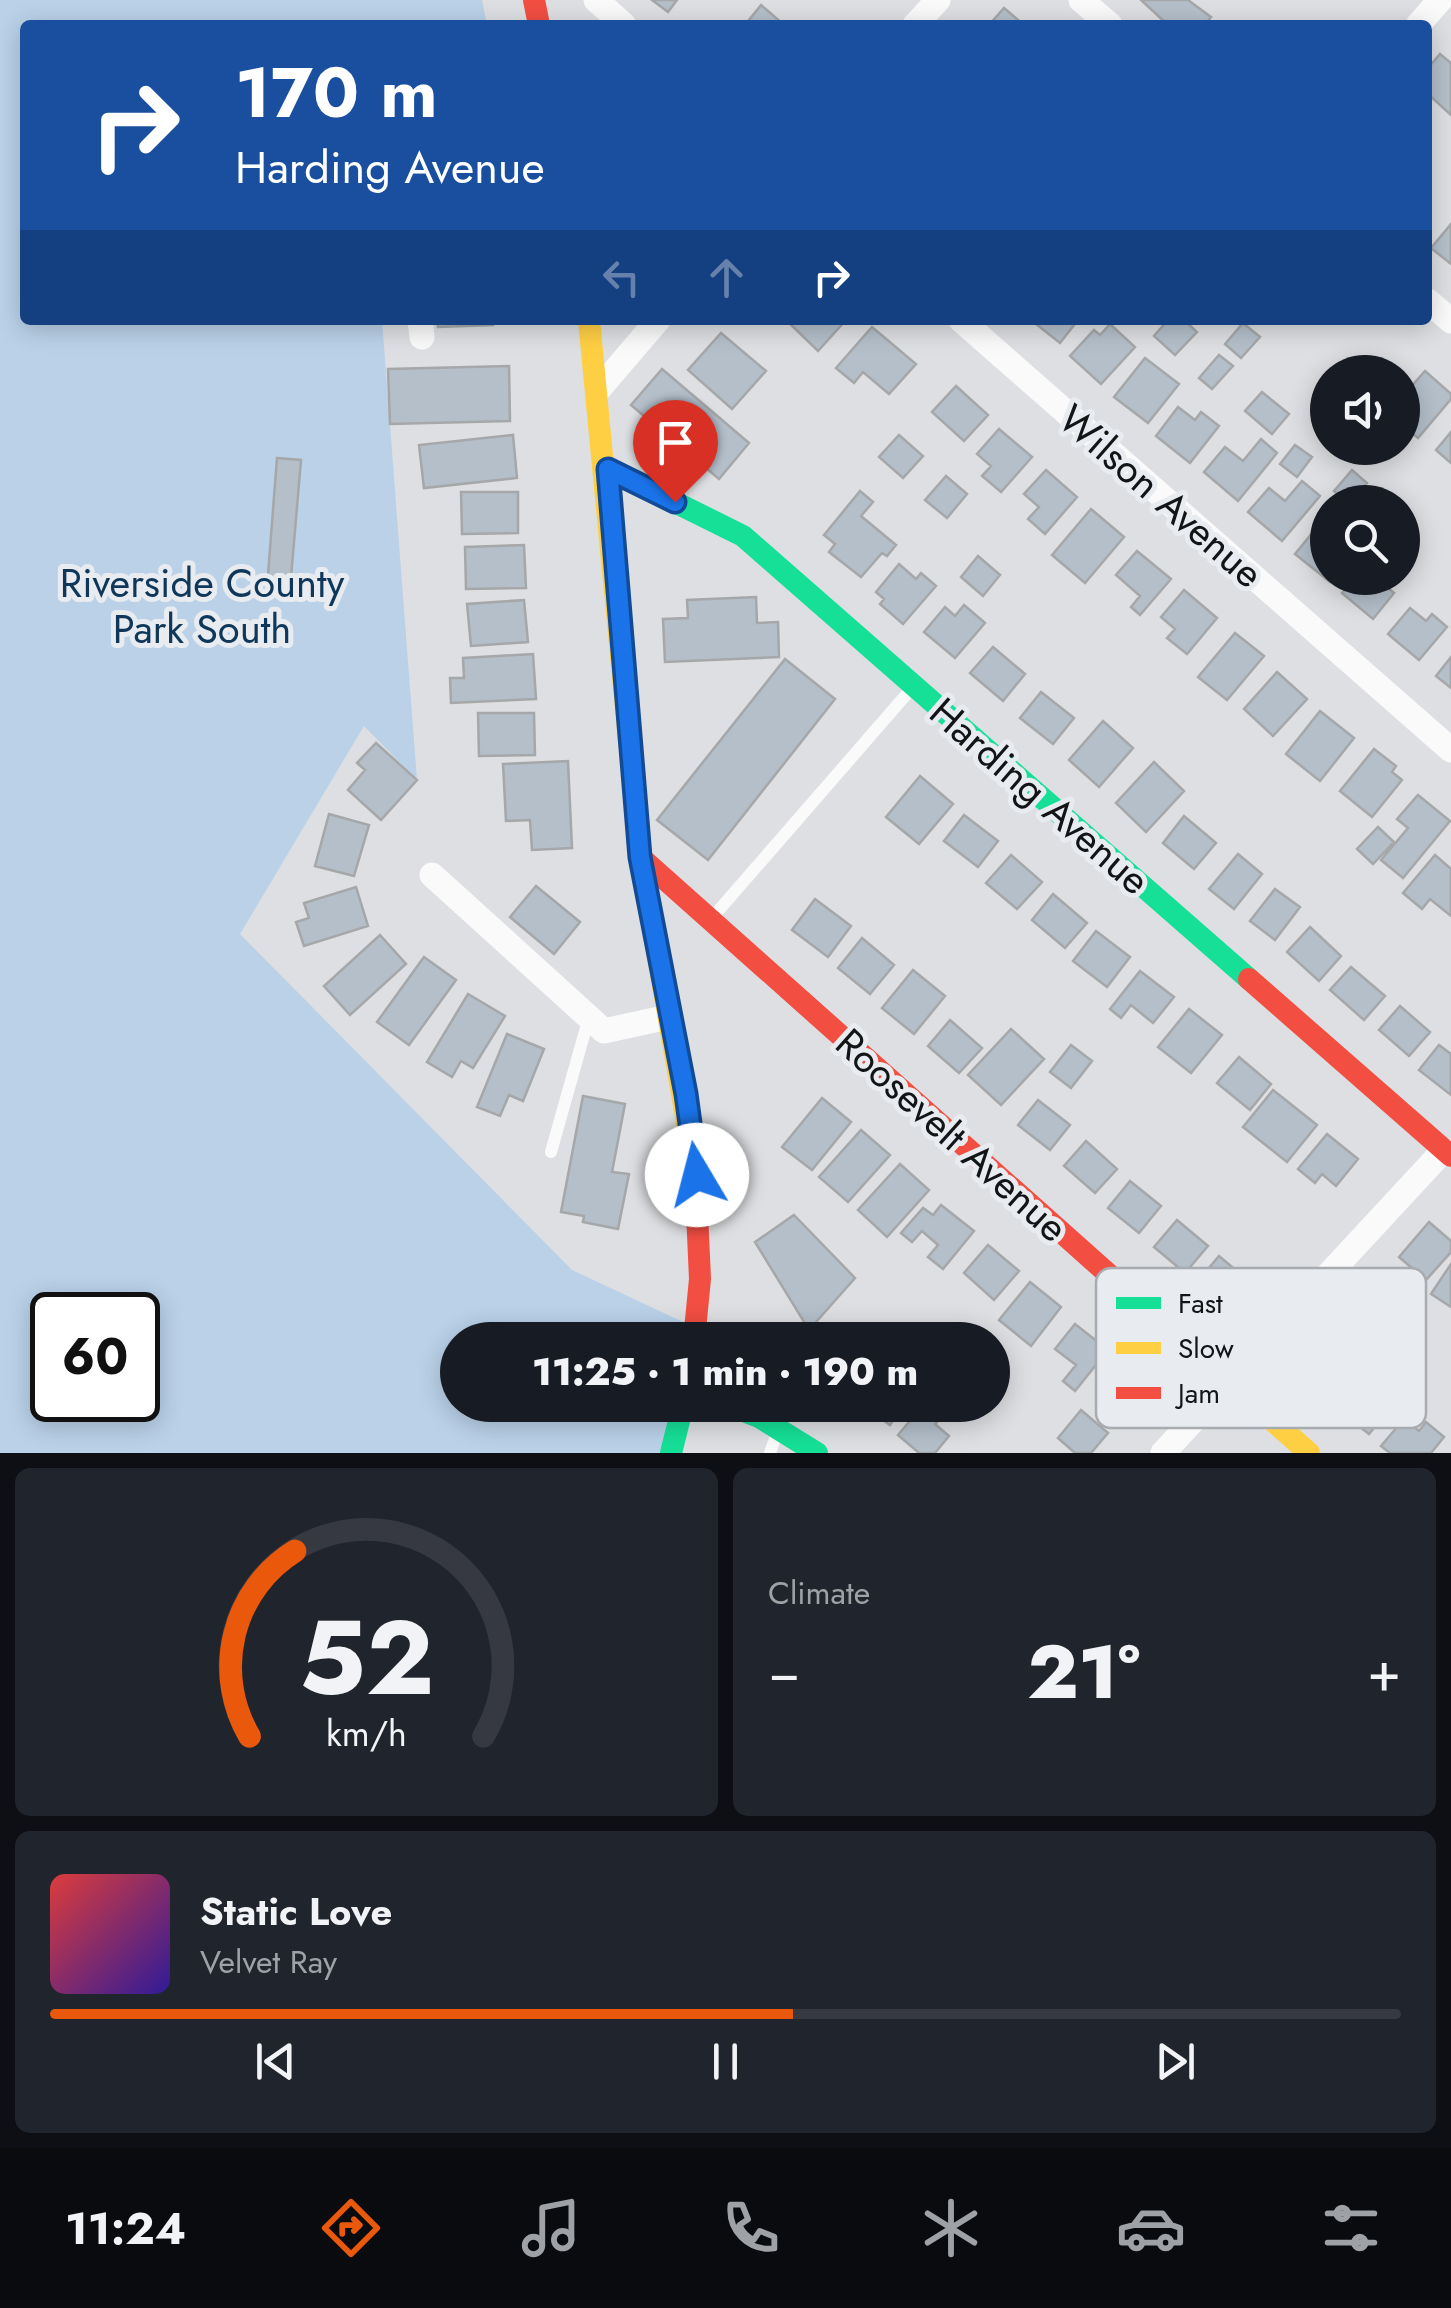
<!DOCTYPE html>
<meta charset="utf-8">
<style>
body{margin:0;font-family:Jost,sans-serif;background:#20242c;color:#f1f3f6;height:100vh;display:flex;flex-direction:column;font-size:38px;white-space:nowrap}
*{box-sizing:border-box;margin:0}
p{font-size:32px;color:#9ea1a6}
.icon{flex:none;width:55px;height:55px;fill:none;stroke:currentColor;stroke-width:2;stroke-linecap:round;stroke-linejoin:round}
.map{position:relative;height:1453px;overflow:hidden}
.side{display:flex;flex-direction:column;gap:15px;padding:15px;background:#0d0f14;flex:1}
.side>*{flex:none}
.guide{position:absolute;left:20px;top:20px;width:1412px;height:305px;border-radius:10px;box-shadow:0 5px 25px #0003;background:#1a4fa0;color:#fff;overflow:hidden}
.tools{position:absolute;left:1310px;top:355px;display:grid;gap:20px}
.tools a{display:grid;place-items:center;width:110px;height:110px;border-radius:50%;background:#171b24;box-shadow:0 5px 25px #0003;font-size:50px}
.speed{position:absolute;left:30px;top:1292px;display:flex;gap:20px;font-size:50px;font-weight:700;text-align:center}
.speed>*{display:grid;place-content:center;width:130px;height:130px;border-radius:50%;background:#171b24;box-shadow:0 5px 25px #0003;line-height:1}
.speed .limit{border:5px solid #111;border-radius:15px;background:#fff;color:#111}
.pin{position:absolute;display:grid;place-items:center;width:85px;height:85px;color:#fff;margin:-102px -42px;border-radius:50% 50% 50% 0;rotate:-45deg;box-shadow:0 0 10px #0007}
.pin .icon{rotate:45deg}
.me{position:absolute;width:110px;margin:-55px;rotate:352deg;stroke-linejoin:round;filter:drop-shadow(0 0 8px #0008)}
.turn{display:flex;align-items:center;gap:35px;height:210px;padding:0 50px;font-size:45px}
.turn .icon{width:130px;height:130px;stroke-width:2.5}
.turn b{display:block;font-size:70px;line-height:85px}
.lanes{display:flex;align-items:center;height:95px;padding:0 50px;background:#0003;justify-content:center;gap:50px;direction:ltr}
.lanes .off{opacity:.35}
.big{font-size:75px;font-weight:800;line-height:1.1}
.side .widget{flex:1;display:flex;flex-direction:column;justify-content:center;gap:15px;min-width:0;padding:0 35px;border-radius:15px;background:#20242c}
.side .dial{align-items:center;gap:0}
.dial svg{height:260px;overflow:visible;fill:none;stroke:#363941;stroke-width:7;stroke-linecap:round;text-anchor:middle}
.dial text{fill:#f1f3f6;stroke:none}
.song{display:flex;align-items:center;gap:30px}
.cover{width:120px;height:120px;border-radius:15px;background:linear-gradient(135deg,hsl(0 70% 55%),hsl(250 70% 35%))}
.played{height:10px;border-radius:5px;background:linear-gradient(90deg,#ea580c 55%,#363941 55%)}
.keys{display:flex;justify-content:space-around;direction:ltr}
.heat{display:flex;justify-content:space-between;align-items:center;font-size:55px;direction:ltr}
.side .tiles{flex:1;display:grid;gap:15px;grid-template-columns:1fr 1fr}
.widget:last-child{grid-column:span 2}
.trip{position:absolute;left:440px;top:1322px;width:570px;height:100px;border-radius:50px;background:#171b24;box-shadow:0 5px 25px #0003;font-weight:800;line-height:100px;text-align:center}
.tab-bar{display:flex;height:160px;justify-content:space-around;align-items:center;background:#090b0e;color:#9ea1a6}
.tab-bar .icon{width:70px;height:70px}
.tab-bar .on{color:#ea580c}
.tab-bar b{font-size:45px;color:#f1f3f6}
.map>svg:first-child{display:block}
.green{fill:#bad1e8;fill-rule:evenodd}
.building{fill:#b4bfca;stroke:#a5a7a9;stroke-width:2.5}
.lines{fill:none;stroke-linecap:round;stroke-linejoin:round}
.lane{stroke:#fafafb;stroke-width:12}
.street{stroke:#fafafb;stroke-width:25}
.fast{stroke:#16e098;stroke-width:22}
.slow{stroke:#ffcf43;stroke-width:22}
.jam{stroke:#f24e42;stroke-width:22}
.route-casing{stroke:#114b97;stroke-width:25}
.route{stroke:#1a73e8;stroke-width:18}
.labels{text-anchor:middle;stroke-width:10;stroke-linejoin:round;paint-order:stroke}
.street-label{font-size:40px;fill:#121415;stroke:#e8ecf1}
.park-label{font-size:40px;fill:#0f3759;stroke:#e8ecf1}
.key{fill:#e8ecf1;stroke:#a8abaf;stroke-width:2.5}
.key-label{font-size:28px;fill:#121415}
</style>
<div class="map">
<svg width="1451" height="1453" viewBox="0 0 1451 1453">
<rect width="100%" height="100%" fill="#dddfe2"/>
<path class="green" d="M0 0H482L487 25H25V320H382L417 780 364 726 240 934 572 1270 696 1328 694 1340H458V1405H683L671 1453H0ZM52 1315H138V1400H52Z"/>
<path class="building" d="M652 0H677L668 12Z
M1141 0H1188L1211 17 1205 25H1168Z
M761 5 782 23 780 25H745Z
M1004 8 1024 25H989Z
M1440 54 1451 63V115L1428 94V68Z
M1451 224V264L1431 248Z
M437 320H493V325L438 327Z
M786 320H846L818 351Z
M1031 320H1078L1060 343Z
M1168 320H1184L1197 332 1175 355 1154 336Z
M1243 323 1260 337 1241 358 1225 344Z
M1110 324 1135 347 1101 384 1070 356 1094 330 1100 335Z
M872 327 916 364 889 394 863 372 854 383 836 368Z
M721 333 766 371 732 409 688 370Z
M1219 355 1233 366 1212 389 1199 378Z
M1145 358 1179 384 1148 423 1114 397Z
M509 366 510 421 390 424 388 369Z
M662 369 749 443 719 479 631 405Z
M1425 371 1451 394V399L1418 438 1402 425V397Z
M956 386 988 415 964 441 932 412Z
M1262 392 1289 414 1272 434 1245 411Z
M1178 407 1195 420 1201 412 1219 426 1190 463 1156 436Z
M999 429 1032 457 1001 492 982 476 991 466 977 454Z
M1451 432V463L1436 450Z
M513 435 517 478 424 488 419 445Z
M899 435 923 456 903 478 879 457Z
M1261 439 1277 453 1238 501 1204 472 1225 447 1243 461Z
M1295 445 1312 457 1297 477 1280 464Z
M277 458 301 460 290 589 267 588Z
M1046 470 1077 497 1045 534 1028 519 1039 507 1024 494Z
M1352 470 1367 483 1348 502 1334 491Z
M946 476 967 494 947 518 925 500Z
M1302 481 1320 496 1282 541 1248 512 1269 488 1285 501Z
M860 491 873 502 861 516 896 545 887 556 882 553 861 577 829 552 835 544 824 535Z
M461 492H518V533L462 534Z
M1091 509 1124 537 1085 583 1052 555Z
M1402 513 1415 524 1402 538Z
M1322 521 1328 525 1329 581 1295 554Z
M524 545 526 588 466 589 465 547Z
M1137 551 1171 579 1140 615 1131 607 1140 596 1116 575Z
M978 556 1000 575 983 596 961 577Z
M899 564 916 579 921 573 936 586 903 624 880 604 884 599 876 592Z
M1355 578H1376L1394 593 1373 619 1342 593Z
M1184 590 1217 618 1187 654 1167 638 1175 629 1161 617Z
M756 597 757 623 778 622 779 657 665 662 663 619 688 618 687 600Z
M524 600 528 642 471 646 467 604Z
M964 605 985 623 955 658 924 632 945 607 955 616Z
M1410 608 1426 621 1432 614 1447 627 1419 660 1388 634Z
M1235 633 1264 656 1227 700 1198 677Z
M993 647 1025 674 1003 701 970 673Z
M533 654 536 699 451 703 450 678H464L463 658Z
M1451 657V688L1436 676Z
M785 659 835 699 708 860 657 820Z
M1277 672 1307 699 1273 736 1244 709Z
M1041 692 1074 718 1053 744 1020 718Z
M1320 711 1354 738 1320 781 1286 754Z
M478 713H534L535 755 479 756Z
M1103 721 1133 748 1099 787 1069 760Z
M376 743 417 780 381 820 348 790 365 770 357 763Z
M1374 749 1396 766 1392 772 1402 780 1372 817 1340 791Z
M568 761 572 848 532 850 530 820 506 821 503 764Z
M1154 762 1184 791 1146 832 1116 803Z
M920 776 953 804 919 844 886 817Z
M1418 795 1450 821 1403 878 1381 860 1408 828 1397 819Z
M329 814 369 825 354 876 315 866Z
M964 815 998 841 978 867 944 841Z
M1184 816 1216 843 1194 869 1163 843Z
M1378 827 1394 842 1373 864 1357 849Z
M1238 854 1262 874 1234 909 1209 889Z
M1011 855 1042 882 1017 909 986 883Z
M1435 855 1451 869V916L1430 899 1422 909 1403 893Z
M536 886 580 922 554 954 510 917Z
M356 887 368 926 304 946 296 922 309 918 304 903Z
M1275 889 1300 907 1275 940 1250 921Z
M1053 894 1087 923 1065 948 1032 920Z
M815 899 851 926 828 957 792 930Z
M1310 927 1341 956 1319 981 1287 952Z
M1096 931 1130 957 1107 987 1073 961Z
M380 935 406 964 350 1015 324 986Z
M862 938 894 965 870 994 838 968Z
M424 957 456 980 409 1045 377 1022Z
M1351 967 1385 996 1364 1020 1330 990Z
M913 970 945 996 914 1034 882 1008Z
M1140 971 1174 997 1153 1023 1131 1005 1121 1018 1110 1009Z
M468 994 505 1016 473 1068 461 1061 452 1077 427 1062Z
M1400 1006 1430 1032 1409 1056 1379 1030Z
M1189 1009 1222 1035 1191 1073 1158 1047Z
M950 1020 982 1048 959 1073 928 1046Z
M1011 1029 1044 1059 1001 1105 968 1075Z
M507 1034 544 1049 523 1101 509 1095 500 1116 477 1107Z
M1071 1045 1092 1061 1071 1088 1050 1072Z
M1439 1045 1451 1054V1095L1419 1070Z
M1239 1057 1271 1084 1250 1110 1217 1083Z
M1273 1090 1317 1125 1287 1162 1243 1127Z
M583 1096 625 1104 612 1172 629 1174 618 1229 583 1222 584 1216 561 1212Z
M822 1098 851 1122 812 1170 782 1147Z
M1038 1100 1070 1125 1050 1150 1018 1125Z
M861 1130 890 1155 848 1202 819 1177Z
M1327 1134 1358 1159 1336 1186 1322 1174 1315 1183 1298 1169Z
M1086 1141 1117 1169 1095 1193 1064 1166Z
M900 1164 929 1190 887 1237 858 1210Z
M1130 1181 1161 1206 1139 1233 1108 1208Z
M941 1205 974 1231 943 1269 928 1257 938 1245 922 1231 912 1242 901 1233 923 1208 933 1215Z
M794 1215 855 1278 809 1330 755 1242Z
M1177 1220 1208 1246 1185 1273 1154 1247Z
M1429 1222 1451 1241V1252L1426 1280 1399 1257Z
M988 1245 1019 1271 994 1300 964 1273Z
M1219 1256 1250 1282 1229 1308 1197 1282Z
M1451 1264V1307L1431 1294Z
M1030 1282 1061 1307 1031 1346 999 1320Z
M1075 1324 1108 1350 1075 1391 1063 1381 1076 1365 1055 1349Z
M1359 1384 1390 1408 1369 1434 1338 1410Z
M862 1405H904L890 1425Z
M923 1405 943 1416 935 1424 949 1436 935 1453H919L898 1435Z
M1081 1410 1108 1433 1091 1453H1075L1058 1438Z
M1404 1419 1419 1431 1426 1422 1444 1437 1431 1453H1390L1381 1446Z"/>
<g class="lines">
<path class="lane" d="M712 918 912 688
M551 1152 589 1017
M770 1453 778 1430"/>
<path class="street" d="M596 0 624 25
M1081 0 1110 25
M915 25 938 0
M1418 25 1440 0
M1428 301 1451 321
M420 320 422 337
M961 320 1451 750
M599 389 658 320
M432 875 604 1031 668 1017
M1163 1453 1444 1150"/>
<path class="fast" d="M608 469 743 536 1249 979
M728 1405 759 1417 817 1453
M671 1453 683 1405"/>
<path class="slow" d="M589 320 640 854 695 1168
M1188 1345 1309 1453"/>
<path class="jam" d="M534 0 539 25
M640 857 1188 1345
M1249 979 1451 1156
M694 1340 700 1279 695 1168"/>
</g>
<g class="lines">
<defs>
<path id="route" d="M675 502 608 469 640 857 686 1094 697 1175"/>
</defs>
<use href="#route" class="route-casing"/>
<use href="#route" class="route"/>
</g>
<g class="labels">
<g class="street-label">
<text transform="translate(1161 496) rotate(41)" y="14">Wilson Avenue</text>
<text transform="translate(1040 796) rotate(41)" y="14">Harding Avenue</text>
<text transform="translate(952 1135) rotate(42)" y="14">Roosevelt Avenue</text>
</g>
<g class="park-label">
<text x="202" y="597">Riverside County<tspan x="202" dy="46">Park South</tspan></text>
</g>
</g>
<rect x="1096" y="1268" width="330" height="160" rx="15" class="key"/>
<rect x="1116" y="1297" width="45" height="12" fill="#16e098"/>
<rect x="1116" y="1342" width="45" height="12" fill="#ffcf43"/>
<rect x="1116" y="1387" width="45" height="12" fill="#f24e42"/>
<g class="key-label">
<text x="1178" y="1313">Fast</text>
<text x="1178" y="1358">Slow</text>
<text x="1178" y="1403">Jam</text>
</g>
</svg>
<div class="tools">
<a><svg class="icon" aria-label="sound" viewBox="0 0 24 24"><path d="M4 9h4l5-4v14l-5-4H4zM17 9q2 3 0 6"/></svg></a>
<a><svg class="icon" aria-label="search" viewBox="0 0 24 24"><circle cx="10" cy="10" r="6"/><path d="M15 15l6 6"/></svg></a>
</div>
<div class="speed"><div class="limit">60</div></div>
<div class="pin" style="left:675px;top:502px;background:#d93025"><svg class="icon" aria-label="arrive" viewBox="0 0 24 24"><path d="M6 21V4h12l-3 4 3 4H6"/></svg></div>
<svg class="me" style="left:697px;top:1175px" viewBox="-20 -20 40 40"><circle r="19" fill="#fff"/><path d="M0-13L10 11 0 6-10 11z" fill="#1a73e8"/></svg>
<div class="trip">11:25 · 1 min · 190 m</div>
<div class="guide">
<div class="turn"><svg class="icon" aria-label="right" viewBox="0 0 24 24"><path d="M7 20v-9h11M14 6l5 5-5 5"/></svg><div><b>170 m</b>Harding Avenue</div></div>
<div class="lanes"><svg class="icon off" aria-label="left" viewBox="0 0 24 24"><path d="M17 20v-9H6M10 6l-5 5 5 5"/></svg><svg class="icon off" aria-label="ahead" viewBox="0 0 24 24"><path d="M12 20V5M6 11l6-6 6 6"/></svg><svg class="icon" aria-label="right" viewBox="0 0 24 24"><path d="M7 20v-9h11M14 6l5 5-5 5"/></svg></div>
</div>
</div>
<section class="side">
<div class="tiles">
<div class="widget dial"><svg viewBox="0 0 100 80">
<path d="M14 69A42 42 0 1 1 86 69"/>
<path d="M14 69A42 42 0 0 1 28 12" stroke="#ea580c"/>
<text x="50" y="56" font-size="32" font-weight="700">52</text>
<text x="50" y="72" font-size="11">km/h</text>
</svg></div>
<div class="widget"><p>Climate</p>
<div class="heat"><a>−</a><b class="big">21°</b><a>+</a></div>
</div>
<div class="widget">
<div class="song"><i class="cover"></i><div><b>Static Love</b><p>Velvet Ray</p></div></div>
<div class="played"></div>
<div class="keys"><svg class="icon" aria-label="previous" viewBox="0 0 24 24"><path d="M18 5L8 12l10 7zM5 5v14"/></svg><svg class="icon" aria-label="pause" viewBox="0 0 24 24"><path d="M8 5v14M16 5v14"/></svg><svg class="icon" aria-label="next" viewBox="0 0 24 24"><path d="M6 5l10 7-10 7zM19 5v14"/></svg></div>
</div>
</div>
</section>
<nav class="tab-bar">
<b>11:24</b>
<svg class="icon on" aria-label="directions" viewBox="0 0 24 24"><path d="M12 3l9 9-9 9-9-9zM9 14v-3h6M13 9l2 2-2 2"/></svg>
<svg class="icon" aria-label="music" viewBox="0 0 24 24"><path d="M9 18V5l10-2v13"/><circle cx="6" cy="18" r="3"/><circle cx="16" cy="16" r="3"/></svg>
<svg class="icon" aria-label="phone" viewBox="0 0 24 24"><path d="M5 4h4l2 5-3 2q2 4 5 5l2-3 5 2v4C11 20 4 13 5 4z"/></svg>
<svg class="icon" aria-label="climate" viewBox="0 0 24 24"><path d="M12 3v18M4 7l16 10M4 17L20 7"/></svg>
<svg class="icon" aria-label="car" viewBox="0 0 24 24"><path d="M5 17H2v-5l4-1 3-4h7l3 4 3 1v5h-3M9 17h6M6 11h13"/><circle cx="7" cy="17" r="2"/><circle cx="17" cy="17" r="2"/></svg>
<svg class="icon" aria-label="filters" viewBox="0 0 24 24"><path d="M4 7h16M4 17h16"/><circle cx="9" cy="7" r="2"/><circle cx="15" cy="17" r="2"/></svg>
</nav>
